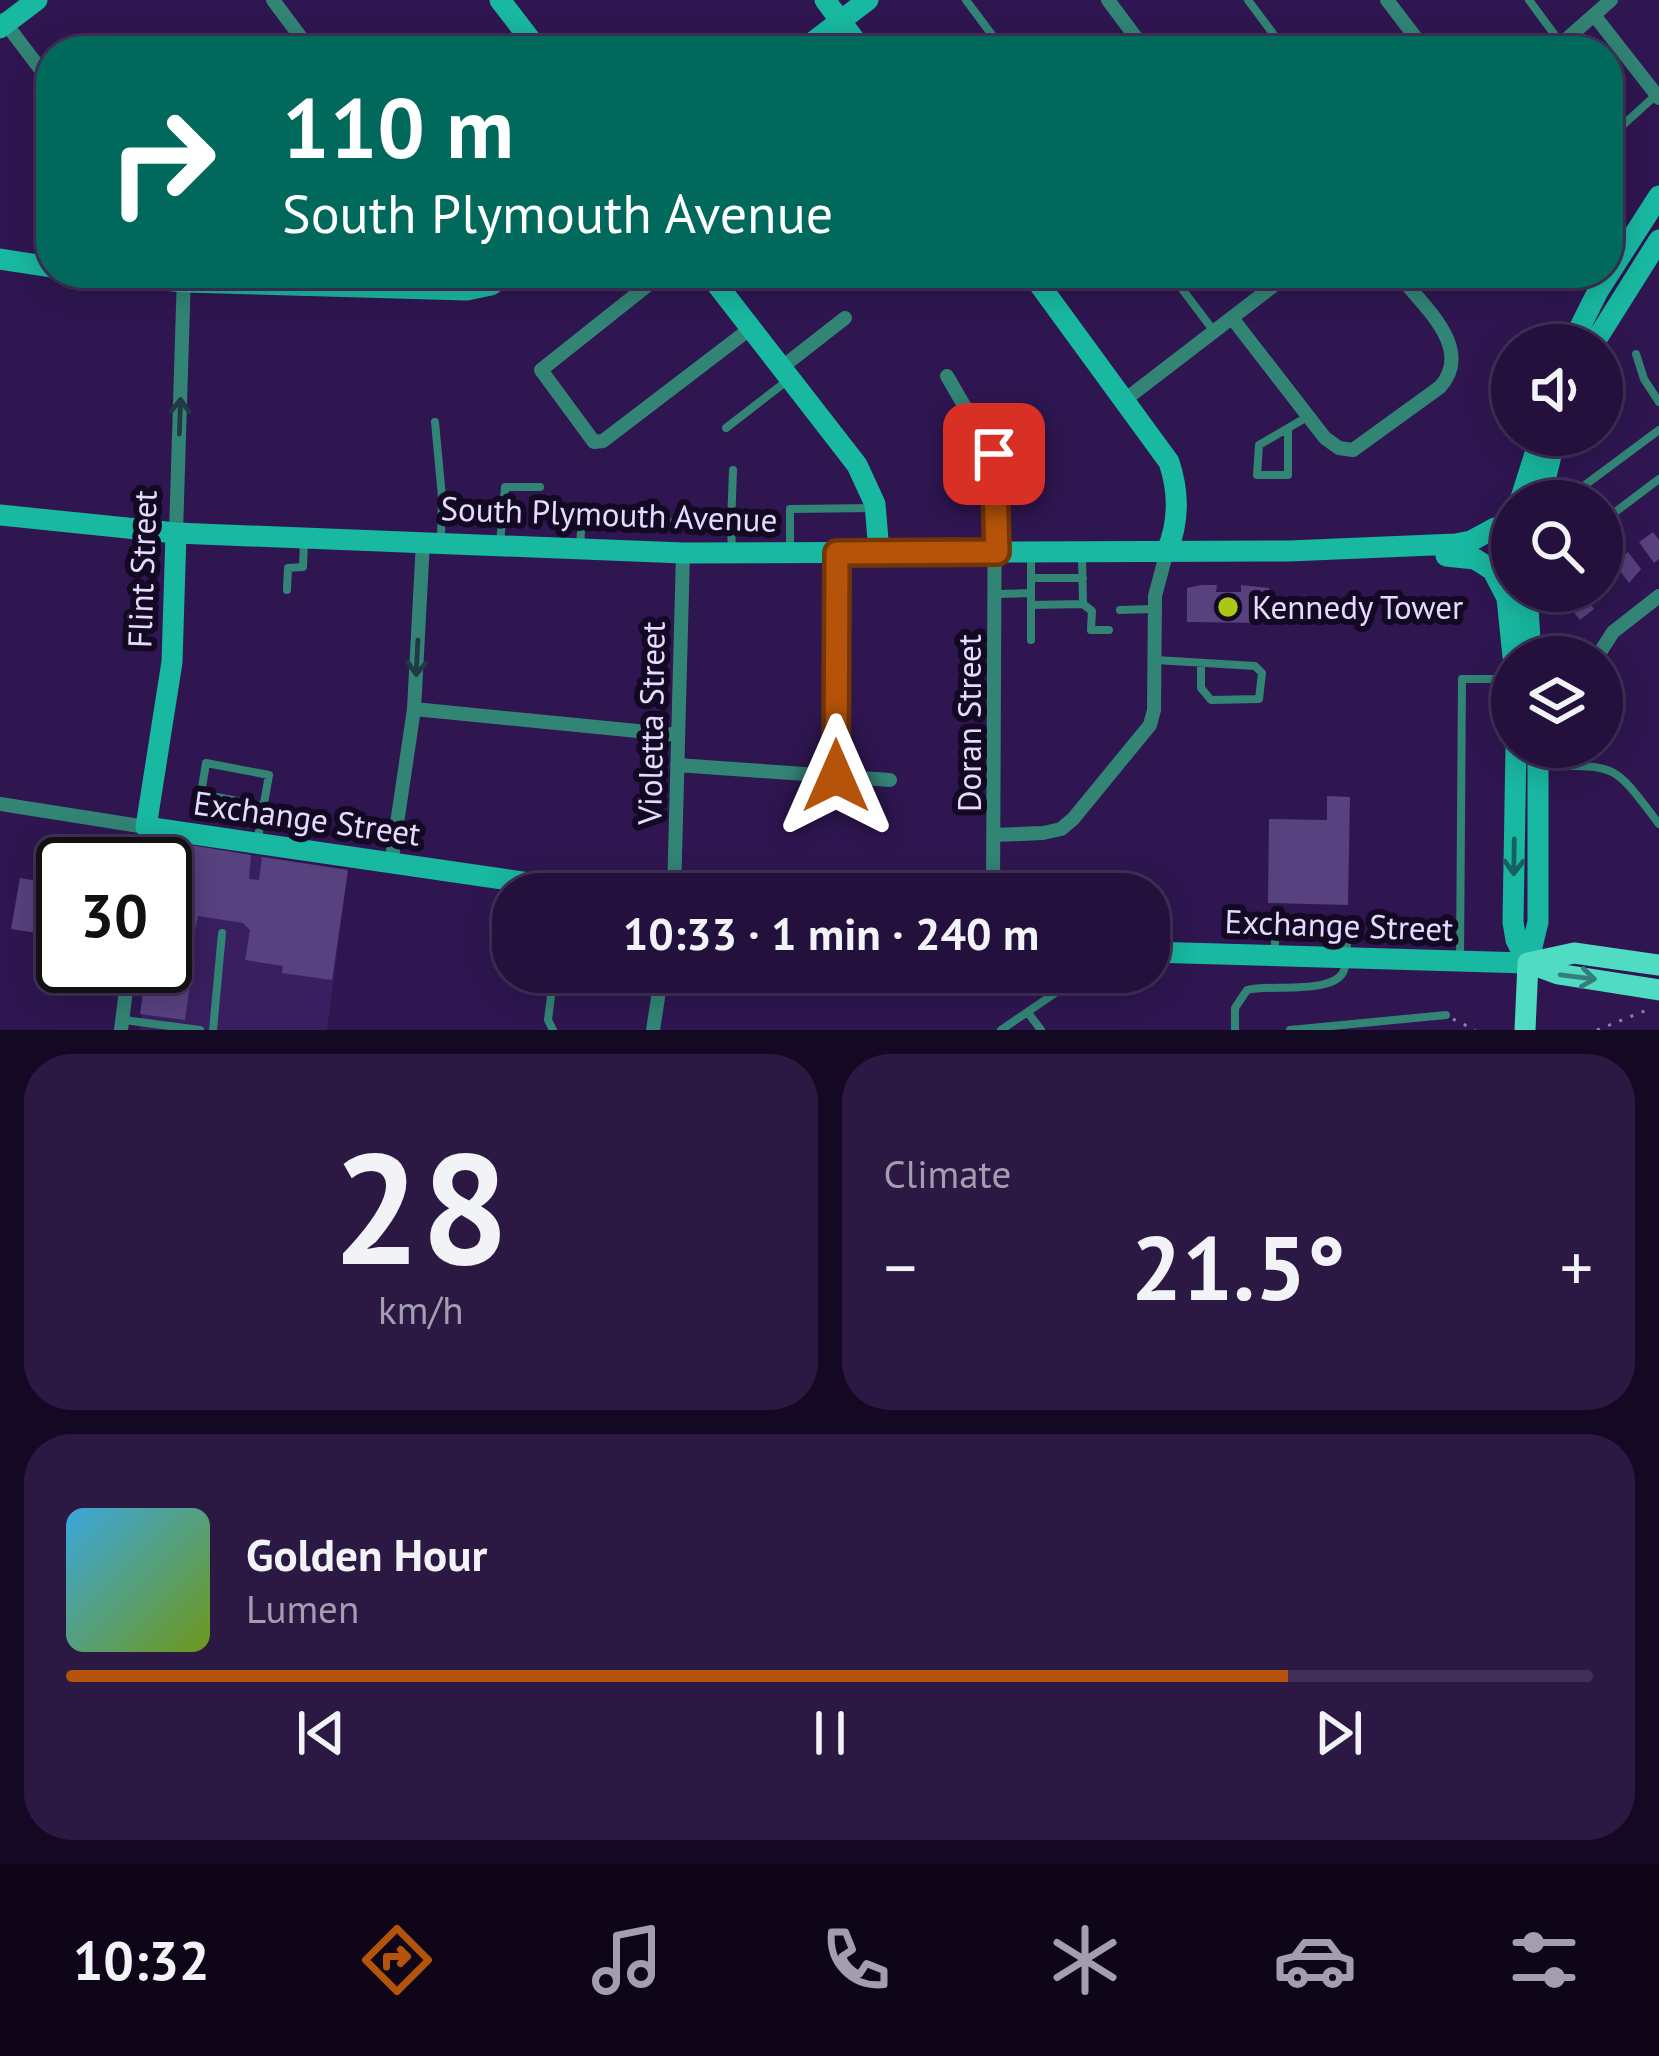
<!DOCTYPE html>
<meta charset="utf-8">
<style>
body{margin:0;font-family:"PT Sans",sans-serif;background:#2b1944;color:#f1f3f6;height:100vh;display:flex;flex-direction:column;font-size:45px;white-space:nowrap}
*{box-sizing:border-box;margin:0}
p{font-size:39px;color:#a39db0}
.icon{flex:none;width:66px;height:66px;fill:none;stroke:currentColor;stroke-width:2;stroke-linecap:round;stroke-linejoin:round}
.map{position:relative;height:1030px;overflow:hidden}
.details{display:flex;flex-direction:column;gap:24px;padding:24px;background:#130922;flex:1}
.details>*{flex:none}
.top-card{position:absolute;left:36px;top:36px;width:1587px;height:252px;border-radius:48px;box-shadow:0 6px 30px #0003,0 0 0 3px #403057;background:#00695c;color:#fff;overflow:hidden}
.fabs{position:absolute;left:1491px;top:324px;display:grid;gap:24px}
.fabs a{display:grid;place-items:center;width:132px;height:132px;border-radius:50%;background:#23103d;box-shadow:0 6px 30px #0003,0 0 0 3px #403057;font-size:60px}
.speed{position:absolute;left:36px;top:837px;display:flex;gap:24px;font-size:60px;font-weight:700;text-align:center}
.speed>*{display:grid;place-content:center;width:156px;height:156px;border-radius:50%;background:#23103d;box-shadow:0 6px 30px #0003,0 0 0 3px #403057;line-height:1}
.speed .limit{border:6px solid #111;border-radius:18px;background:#fff;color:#111}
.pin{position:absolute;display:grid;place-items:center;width:102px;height:102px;color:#fff;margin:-51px;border-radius:24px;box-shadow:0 6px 18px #0006}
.me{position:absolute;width:132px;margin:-66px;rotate:0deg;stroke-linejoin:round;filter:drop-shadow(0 0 9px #0008)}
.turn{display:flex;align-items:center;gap:42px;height:252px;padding:0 48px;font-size:54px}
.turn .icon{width:156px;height:156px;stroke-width:2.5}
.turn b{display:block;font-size:84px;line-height:102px}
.big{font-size:90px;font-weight:600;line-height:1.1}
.details .card{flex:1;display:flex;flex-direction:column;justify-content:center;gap:18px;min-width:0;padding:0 42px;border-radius:48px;background:#2b1944}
.details .dial{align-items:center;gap:0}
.dial b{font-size:156px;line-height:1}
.song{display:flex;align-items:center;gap:36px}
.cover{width:144px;height:144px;border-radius:18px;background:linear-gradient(135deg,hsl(200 70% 55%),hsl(80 70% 35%))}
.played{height:12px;border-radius:6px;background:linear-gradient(90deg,#b45309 80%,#403057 80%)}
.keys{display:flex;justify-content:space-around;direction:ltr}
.heat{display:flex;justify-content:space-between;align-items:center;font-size:66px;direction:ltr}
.details .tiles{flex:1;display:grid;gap:24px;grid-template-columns:1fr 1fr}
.card:last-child{grid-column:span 2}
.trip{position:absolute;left:492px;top:873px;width:678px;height:120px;border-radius:48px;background:#23103d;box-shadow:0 6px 30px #0003,0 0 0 3px #403057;font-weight:600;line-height:120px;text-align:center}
.dock{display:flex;height:192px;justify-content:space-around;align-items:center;background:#0e0618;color:#a39db0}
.dock .icon{width:84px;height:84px}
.dock .selected{color:#b45309}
.dock b{font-size:54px;color:#f1f3f6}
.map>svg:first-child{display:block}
.built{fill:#3a1f60}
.building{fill:#58417f}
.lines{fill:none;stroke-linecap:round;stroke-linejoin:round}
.path{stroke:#907fae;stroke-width:3;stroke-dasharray:3 9;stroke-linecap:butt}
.lane{stroke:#328475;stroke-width:8}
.street{stroke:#328475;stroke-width:14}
.secondary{stroke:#19b8a1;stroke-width:21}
.primary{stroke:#50dbc3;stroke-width:21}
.oneway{stroke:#1f3a44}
.oneway2{stroke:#166062}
.oneway3{stroke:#357c7b}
.route-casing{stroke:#753606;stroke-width:30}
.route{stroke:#b45309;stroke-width:21}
.poi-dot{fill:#abc615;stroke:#130923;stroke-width:4.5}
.labels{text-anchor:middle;stroke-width:12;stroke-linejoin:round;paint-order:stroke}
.street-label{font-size:33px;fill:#e5daff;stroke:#130923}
.poi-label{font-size:33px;fill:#e5daff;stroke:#130923;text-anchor:start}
</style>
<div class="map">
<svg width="1659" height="1030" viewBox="0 0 1659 1030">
<rect width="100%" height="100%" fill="#2f1651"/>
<path class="built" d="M165 841 348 870 327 1030H140L148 966H165V864H162Z"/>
<path class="building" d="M1653 532 1659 540V559L1654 563 1639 542Z
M1628 552 1641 569 1629 583 1614 563Z
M1201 585H1217L1216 592H1241V585L1269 588 1268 623 1187 622V588Z
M1575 591H1581L1594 609 1580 620 1564 600Z
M1327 796 1350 797 1348 905 1268 903 1269 819 1327 820Z
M165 841 251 855 249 879 259 880 262 857 348 870 332 980 282 973 283 966 245 960 250 930 243 923 198 916 193 939 183 937 176 983 190 985 185 1020 140 1014 147 966H165V864H162Z
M20 878 63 885V937L11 929Z"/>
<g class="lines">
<path class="path" d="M1453 1019 1475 1030
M1597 1030 1652 1008"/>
<path class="lane" d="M966 0 1004 51
M1248 0 1286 51
M1529 0 1560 42
M1614 133 1655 96
M1170 273 1213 330
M1636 354 1644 379 1659 402
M435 422 442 497 441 540
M726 428 788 380
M1288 430V475H1257L1259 445 1307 417
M1586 501 1585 485 1659 430
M1602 522 1659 479
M731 524 733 470
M500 543 505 487H540
M580 544 582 520 731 524 732 552
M790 548V509L874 508
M1031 553V605L1083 604 1082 555
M1031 578H1083
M287 590 288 568 303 567 304 539
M997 594 1031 593
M1083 604 1092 611 1091 630H1109
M1031 605V640
M1120 610 1153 609
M1156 660 1255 666 1262 673 1259 699 1211 700 1201 688V663
M1540 765C1619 767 1611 761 1659 824
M257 843 269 775 206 763 201 794 264 806
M1460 960 1462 679H1512
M1029 1014 1041 1030
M124 1020 200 1030
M213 1030 222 933
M553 1030 548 1020 554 972
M1001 1030 1086 972
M1235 1030V1008L1247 990C1270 984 1336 995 1344 970 1349 956 1346 937 1347 922H1275V952
M1290 1030 1446 1015"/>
<path class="street" d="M273 0 311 51
M1108 0 1146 51
M1387 0 1426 51
M1594 15 1659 98
M3 20 51 83
M1553 51 1611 0
M663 273 541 370 594 442 603 441 751 328
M1232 318 1325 438 1339 448 1353 450 1440 387C1475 348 1422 305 1397 273
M781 368 845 318
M947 376 995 459 993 894
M1126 399 1290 273
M176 533 184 274
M1597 657 1613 632 1659 596
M414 709 678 735
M677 765 890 780
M836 776 837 553
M0 804 146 827 142 864
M995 835 1043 833 1061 829 1073 819 1150 725 1154 710 1155 596 1167 551
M391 864 414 709 423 542
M674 894 683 553
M121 1030 129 966
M653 1030 662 972"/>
<path class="secondary" d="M500 0 539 51
M825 0 863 51
M0 28 37 0
M801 51 868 0
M0 259 51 267
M94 273 184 282 467 290 491 285 508 273
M708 273 857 465 875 504 879 552
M1031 273 1169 462C1179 492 1179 522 1167 551
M1571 345 1598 291 1659 196
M1593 345 1659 240
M1520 501 1541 435
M1540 501 1556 435
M0 515 176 533 683 553 1289 551 1456 544 1471 541 1495 528
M176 533 172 662 146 827 605 894
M1446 556 1475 559 1491 569
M1493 571 1507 598 1513 657
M1527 591 1531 657
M1516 747 1513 922 1516 940 1528 963
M1149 952 1528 963
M1528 963 1538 922V747"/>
<path class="primary" d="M1528 963 1558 974 1659 990
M1528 963 1574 953 1659 965
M1525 1030 1528 963"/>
</g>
<defs><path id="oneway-shaft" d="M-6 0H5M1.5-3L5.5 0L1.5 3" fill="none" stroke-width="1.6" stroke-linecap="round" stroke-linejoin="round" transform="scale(3)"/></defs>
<g class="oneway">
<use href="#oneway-shaft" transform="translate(180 416) rotate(-88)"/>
<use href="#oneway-shaft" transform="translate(417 658) rotate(93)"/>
</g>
<use class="oneway2" href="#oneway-shaft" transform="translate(1514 857) rotate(91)"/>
<use class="oneway3" href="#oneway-shaft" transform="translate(1578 977) rotate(7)"/>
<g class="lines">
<defs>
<path id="route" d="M836 776 837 553 997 552 994 454"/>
</defs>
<use href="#route" class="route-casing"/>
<use href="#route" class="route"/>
</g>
<circle class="poi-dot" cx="1228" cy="607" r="12"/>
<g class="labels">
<g class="street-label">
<text transform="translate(609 514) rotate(2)" y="12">South Plymouth Avenue</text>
<text transform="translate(142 569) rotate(-88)" y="12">Flint Street</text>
<text transform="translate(651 723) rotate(-89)" y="12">Violetta Street</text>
<text transform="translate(969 723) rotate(-90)" y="12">Doran Street</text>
<text transform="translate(307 818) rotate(8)" y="12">Exchange Street</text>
<text transform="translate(1339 925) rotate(2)" y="12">Exchange Street</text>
</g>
<g class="poi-label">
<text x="1252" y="619">Kennedy Tower</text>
</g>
</g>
</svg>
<div class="fabs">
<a><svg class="icon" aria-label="sound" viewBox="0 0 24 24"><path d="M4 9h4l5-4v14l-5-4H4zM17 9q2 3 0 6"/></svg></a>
<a><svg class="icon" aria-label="search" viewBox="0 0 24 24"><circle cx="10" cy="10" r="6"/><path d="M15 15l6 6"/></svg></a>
<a><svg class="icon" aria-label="layers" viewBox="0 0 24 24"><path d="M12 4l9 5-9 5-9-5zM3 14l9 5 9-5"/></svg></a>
</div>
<div class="speed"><div class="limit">30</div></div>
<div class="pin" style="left:994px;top:454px;background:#d93025"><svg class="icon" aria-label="arrive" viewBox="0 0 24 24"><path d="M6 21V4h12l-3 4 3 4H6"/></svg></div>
<svg class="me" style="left:836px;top:776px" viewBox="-20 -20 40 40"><path d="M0-17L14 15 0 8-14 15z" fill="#b45309" stroke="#fff" stroke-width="4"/></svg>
<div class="trip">10:33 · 1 min · 240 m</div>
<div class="top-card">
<div class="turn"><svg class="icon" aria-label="right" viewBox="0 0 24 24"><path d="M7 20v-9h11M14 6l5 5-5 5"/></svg><div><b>110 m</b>South Plymouth Avenue</div></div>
</div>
</div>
<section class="details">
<div class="tiles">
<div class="card dial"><b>28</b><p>km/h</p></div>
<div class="card"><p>Climate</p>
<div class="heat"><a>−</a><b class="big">21.5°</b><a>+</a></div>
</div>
<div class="card">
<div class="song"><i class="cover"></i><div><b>Golden Hour</b><p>Lumen</p></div></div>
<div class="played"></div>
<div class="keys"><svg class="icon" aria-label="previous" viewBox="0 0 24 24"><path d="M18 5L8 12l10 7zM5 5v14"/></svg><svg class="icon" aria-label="pause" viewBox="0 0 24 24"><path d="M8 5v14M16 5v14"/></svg><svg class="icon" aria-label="next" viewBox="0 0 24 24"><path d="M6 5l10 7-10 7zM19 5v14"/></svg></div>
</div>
</div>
</section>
<nav class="dock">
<b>10:32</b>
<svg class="icon selected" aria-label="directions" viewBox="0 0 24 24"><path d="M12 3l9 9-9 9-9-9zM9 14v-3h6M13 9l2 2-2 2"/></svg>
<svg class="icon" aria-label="music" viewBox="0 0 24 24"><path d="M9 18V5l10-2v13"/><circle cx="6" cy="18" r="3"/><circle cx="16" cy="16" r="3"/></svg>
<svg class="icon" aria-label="phone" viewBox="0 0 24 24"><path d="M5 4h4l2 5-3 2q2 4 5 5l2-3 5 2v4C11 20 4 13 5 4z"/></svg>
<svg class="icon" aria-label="climate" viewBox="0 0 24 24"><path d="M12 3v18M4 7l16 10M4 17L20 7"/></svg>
<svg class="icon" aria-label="car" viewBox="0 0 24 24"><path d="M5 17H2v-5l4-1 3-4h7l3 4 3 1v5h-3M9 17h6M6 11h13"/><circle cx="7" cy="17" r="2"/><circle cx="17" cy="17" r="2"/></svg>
<svg class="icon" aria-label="filters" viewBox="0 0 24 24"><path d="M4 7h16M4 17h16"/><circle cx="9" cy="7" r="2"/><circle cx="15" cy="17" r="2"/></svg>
</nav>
